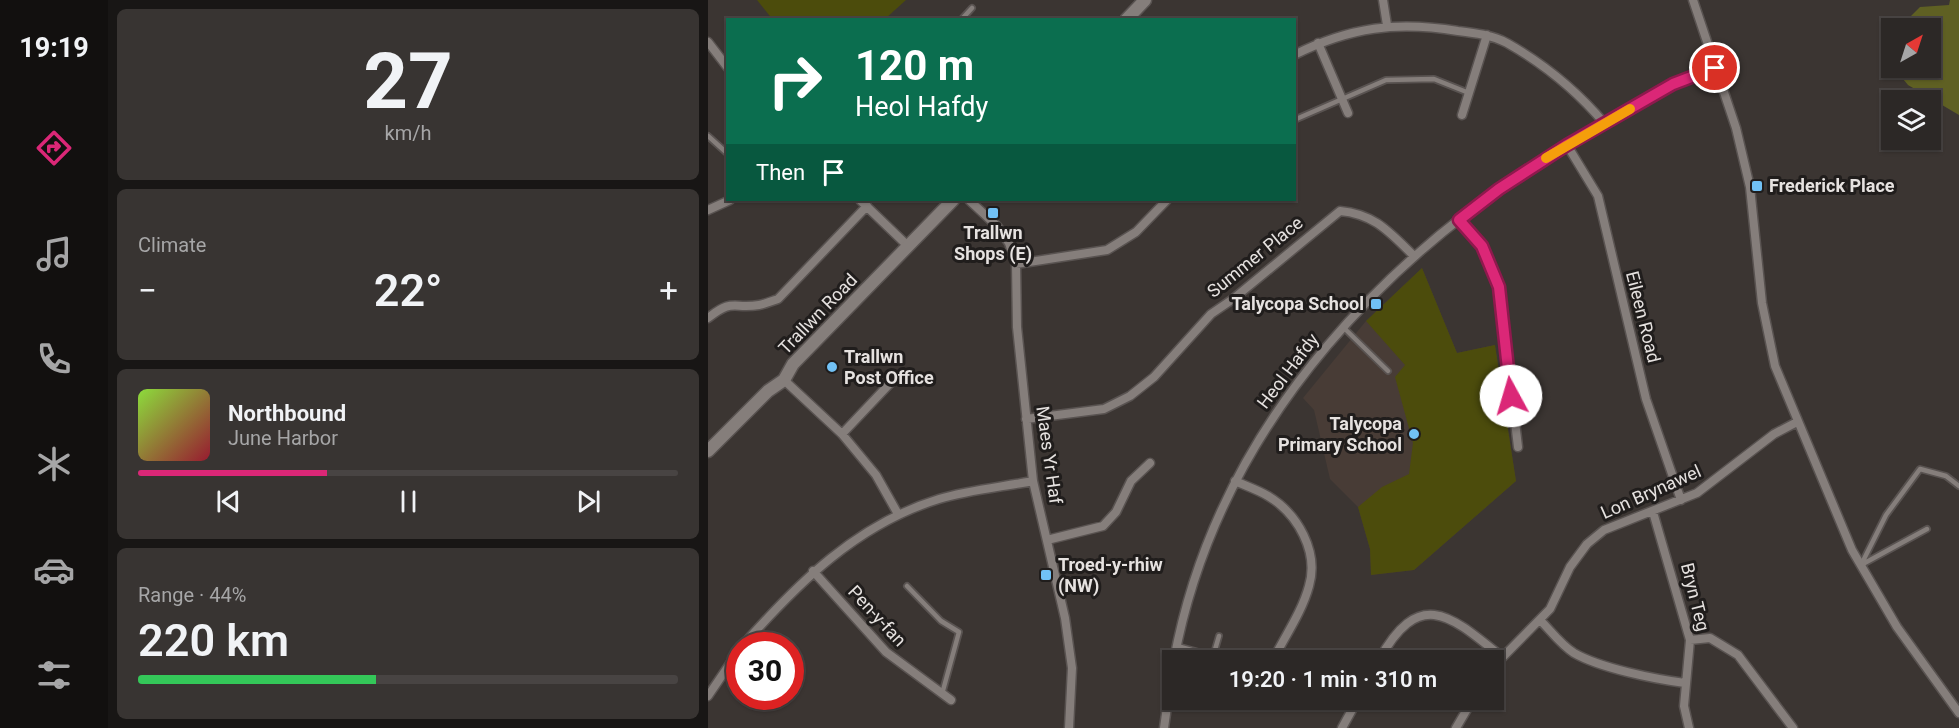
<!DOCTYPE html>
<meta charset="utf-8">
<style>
body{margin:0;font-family:Roboto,sans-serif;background:#383432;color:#f1f3f6;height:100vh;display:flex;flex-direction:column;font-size:22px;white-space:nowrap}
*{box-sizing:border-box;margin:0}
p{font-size:20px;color:#a6a6a7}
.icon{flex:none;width:33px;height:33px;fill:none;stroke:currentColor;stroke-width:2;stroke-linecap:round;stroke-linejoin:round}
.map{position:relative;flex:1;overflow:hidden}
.details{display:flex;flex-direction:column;gap:9px;padding:9px;background:#181615;width:600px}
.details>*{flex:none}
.guide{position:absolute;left:18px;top:18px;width:570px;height:183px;border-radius:0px;box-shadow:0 2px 4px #0004,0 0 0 2px #484443;background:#0b6e4f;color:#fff;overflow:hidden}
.needle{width:39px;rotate:39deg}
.fabs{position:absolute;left:1173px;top:18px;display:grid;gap:12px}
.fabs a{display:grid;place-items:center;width:60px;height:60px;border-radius:0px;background:#2c2826;box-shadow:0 2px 4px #0004,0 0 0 2px #484443;font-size:30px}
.speed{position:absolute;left:18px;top:632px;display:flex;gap:12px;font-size:30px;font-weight:700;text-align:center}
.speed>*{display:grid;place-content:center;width:78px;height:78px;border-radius:50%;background:#2c2826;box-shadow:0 2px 4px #0004,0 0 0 2px #484443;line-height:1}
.speed .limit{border:9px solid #d22;background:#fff;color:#111}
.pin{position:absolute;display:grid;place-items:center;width:51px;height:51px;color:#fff;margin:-26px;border:3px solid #fff;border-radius:50%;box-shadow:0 2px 6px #0007}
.me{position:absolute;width:66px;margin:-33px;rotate:354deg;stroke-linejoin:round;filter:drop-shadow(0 0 4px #0008)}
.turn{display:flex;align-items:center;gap:21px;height:126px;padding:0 30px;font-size:27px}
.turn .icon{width:78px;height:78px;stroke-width:2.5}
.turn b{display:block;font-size:42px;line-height:51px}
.then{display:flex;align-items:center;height:57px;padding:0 30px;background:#0003;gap:12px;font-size:22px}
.big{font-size:45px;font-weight:600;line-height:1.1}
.details .widget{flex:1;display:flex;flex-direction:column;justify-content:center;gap:9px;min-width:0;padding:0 21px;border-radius:9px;background:#383432}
.details .dial{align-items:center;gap:0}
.dial b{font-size:78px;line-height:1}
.song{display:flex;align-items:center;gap:18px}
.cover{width:72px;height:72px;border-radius:9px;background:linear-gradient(135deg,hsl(90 70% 55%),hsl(350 70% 35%))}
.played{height:6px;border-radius:3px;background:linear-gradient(90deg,#db2777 35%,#484443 35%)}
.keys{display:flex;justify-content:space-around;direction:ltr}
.heat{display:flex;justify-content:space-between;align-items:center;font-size:33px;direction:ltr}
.charge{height:9px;border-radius:4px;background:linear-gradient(90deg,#34c759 44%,#484443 0)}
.trip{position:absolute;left:454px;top:650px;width:342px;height:60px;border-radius:0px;background:#2c2826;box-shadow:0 2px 4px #0004,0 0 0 2px #484443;font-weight:600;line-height:60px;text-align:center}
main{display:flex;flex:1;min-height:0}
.tab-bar{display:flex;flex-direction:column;width:108px;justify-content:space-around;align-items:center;background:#12100f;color:#a6a6a7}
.tab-bar .icon{width:42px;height:42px}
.tab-bar .selected{color:#db2777}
.tab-bar b{font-size:27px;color:#f1f3f6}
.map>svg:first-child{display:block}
.built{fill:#483c36}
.green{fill:#4c4c0c}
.forest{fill:#5f6023}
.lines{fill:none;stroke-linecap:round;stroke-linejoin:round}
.lane-casing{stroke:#595351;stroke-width:8}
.street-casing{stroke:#595351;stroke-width:11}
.secondary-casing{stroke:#595351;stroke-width:15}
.lane{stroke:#857e7b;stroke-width:4.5}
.street{stroke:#857e7b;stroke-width:8}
.secondary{stroke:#857e7b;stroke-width:12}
.route-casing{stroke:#8e194d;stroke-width:15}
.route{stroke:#db2777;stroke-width:10}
.slow{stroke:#f59e0b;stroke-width:10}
.poi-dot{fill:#71c1f5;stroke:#201d1c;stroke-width:2}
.labels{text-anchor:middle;stroke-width:6;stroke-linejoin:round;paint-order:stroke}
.poi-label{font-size:18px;font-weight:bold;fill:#e6e2e0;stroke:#201d1c;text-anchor:start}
.street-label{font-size:18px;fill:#e6e2e0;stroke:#201d1c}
</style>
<main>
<nav class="tab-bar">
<b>19:19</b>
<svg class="icon selected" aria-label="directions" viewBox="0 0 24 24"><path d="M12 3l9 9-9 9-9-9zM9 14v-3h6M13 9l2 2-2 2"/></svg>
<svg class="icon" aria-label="music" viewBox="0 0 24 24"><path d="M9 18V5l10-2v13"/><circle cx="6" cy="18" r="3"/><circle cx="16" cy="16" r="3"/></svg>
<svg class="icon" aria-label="phone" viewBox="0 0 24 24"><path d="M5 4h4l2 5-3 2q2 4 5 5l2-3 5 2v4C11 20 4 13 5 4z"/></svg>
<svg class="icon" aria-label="climate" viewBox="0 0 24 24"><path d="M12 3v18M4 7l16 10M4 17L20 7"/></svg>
<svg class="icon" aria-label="car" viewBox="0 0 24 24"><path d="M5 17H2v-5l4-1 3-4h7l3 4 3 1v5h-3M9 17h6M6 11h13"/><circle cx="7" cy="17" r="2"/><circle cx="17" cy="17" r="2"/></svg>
<svg class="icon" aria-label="filters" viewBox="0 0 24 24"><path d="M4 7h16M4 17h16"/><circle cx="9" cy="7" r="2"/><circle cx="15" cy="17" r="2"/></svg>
</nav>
<section class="details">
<div class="widget dial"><b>27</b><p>km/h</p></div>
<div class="widget"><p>Climate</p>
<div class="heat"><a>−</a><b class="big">22°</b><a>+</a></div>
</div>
<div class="widget">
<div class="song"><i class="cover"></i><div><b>Northbound</b><p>June Harbor</p></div></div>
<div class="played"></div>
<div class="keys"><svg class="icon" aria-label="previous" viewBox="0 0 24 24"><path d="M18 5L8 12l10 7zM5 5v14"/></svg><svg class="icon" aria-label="pause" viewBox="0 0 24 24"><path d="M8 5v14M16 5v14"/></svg><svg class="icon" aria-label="next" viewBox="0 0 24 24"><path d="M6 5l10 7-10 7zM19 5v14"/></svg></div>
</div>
<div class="widget"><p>Range · 44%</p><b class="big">220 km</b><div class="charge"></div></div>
</section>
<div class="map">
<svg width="1251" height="728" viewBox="0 0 1251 728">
<rect width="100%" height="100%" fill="#3b3532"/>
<path class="built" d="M714 268 749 353 787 345 808 481 706 570 663 575 662 549 650 507 622 479 606 410 595 398 658 321Z"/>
<path class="green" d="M49 0H198L177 19 65 20Z
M714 268 749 353 787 345 808 481 706 570 663 575 662 549 650 507 674 487 701 474 705 443 687 377 697 365 658 321Z"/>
<path class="forest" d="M1242 0H1251V115L1200 85 1186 68H1222V28H1191L1212 7 1241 5Z"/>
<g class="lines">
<defs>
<path id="lane" d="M253 20 264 8
M586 120 678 80 726 79 761 93
M0 136 20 154
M635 327 680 371
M1153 565 1178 515 1212 469 1238 476 1251 486
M1153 565 1219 529
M199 586 233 621 251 632 234 694
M469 646 505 656
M504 660 511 636"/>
<path id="street" d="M675 0 679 25
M985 0 1028 128 1042 187 1054 303 1067 366 1144 550 1189 627 1251 713
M0 42 20 68
M610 43 640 113
M586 55C642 27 689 21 750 31 767 33 784 35 799 43 836 64 870 92 897 124
M754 115 779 35
M859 145 890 196 938 399 973 500
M152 200 201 247
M261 200 289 226 301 243 308 264 309 327 325 481 357 618 364 668 361 728
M0 210 22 200
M751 220 774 245 791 287 810 447
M308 264 399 250 428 232 459 200
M0 318C25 298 24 309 51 305 57 304 64 301 70 299L159 206
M76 380 134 434 168 475 190 514
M318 419 396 409 422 396 446 377 503 314 525 299 632 211C667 214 682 233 706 256
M134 434 188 377
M527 481C538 486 550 490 560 496 590 514 611 552 601 586 594 612 577 636 565 660
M945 512 982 640 976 706 981 728
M339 540 395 526 408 512 423 481 442 463
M105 571 178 652 243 700
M832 620C843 631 853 645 866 653 892 668 946 679 977 683
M982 640 1002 638 1030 655 1085 728
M35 645C90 583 149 524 231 499 261 490 294 487 325 481
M466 660C510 422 688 238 894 126 918 113 940 96 964 84 978 77 993 73 1007 68
M671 660C712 586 743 616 794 657
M786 666 842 609 862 567 879 544 896 530 989 493 1066 434 1089 422
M0 696 32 649
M456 728 465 664
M634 728 650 699
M748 728 765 699"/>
<path id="secondary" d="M418 20 437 0
M0 451 60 391 76 380 85 364 245 200"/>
</defs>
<use href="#lane" class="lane-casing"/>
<use href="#street" class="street-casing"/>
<use href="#secondary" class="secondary-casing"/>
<use href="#lane" class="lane"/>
<use href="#street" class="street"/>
<use href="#secondary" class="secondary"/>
</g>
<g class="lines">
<defs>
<path id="route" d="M803 396 791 287 774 246 751 220 791 189 859 145 965 84 1007 68"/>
</defs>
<use href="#route" class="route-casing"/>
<use href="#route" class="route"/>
<path class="slow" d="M838 158 922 109"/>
</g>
<g class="poi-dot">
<rect x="1043" y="180" width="12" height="12" rx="3"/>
<rect x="279" y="207" width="12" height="12" rx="3"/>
<rect x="662" y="298" width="12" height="12" rx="3"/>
<circle cx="124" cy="367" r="6"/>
<circle cx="706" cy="434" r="6"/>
<rect x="332" y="569" width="12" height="12" rx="3"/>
</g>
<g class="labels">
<g class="poi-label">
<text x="1061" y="192">Frederick Place</text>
<text x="285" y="239" text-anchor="middle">Trallwn<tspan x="285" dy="21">Shops (E)</tspan></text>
<text x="656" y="310" text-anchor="end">Talycopa School</text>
<text x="136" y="363">Trallwn<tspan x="136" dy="21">Post Office</tspan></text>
<text x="694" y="430" text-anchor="end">Talycopa<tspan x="694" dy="21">Primary School</tspan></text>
<text x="350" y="571">Troed-y-rhiw<tspan x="350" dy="21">(NW)</tspan></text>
</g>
<g class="street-label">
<text transform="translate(547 257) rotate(-39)" y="6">Summer Place</text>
<text transform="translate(110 314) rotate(-46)" y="6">Trallwn Road</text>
<text transform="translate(935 317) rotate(76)" y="6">Eileen Road</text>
<text transform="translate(580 371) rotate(-53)" y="6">Heol Hafdy</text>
<text transform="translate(341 455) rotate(82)" y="6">Maes Yr Haf</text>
<text transform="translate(943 492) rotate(-24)" y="6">Lon Brynawel</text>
<text transform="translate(987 597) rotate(76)" y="6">Bryn Teg</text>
<text transform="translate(169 616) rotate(47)" y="6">Pen-y-fan</text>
</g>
</g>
</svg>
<div class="fabs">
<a><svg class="needle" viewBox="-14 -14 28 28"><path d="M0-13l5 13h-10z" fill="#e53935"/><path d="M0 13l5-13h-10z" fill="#a6a6a7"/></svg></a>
<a><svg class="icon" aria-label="layers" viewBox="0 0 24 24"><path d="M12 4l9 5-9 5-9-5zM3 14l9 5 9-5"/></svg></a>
</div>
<div class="speed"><div class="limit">30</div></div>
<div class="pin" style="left:1007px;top:68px;background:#d93025"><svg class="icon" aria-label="arrive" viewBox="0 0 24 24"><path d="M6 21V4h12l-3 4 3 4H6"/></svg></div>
<svg class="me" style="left:803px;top:396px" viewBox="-20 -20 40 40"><circle r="19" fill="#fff"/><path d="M0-13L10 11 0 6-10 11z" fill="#db2777"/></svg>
<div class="trip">19:20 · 1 min · 310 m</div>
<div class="guide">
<div class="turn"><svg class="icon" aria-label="right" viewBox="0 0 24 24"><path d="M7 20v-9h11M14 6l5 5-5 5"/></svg><div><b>120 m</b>Heol Hafdy</div></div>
<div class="then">Then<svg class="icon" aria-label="arrive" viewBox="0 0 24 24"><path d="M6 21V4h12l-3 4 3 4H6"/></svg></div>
</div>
</div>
</main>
